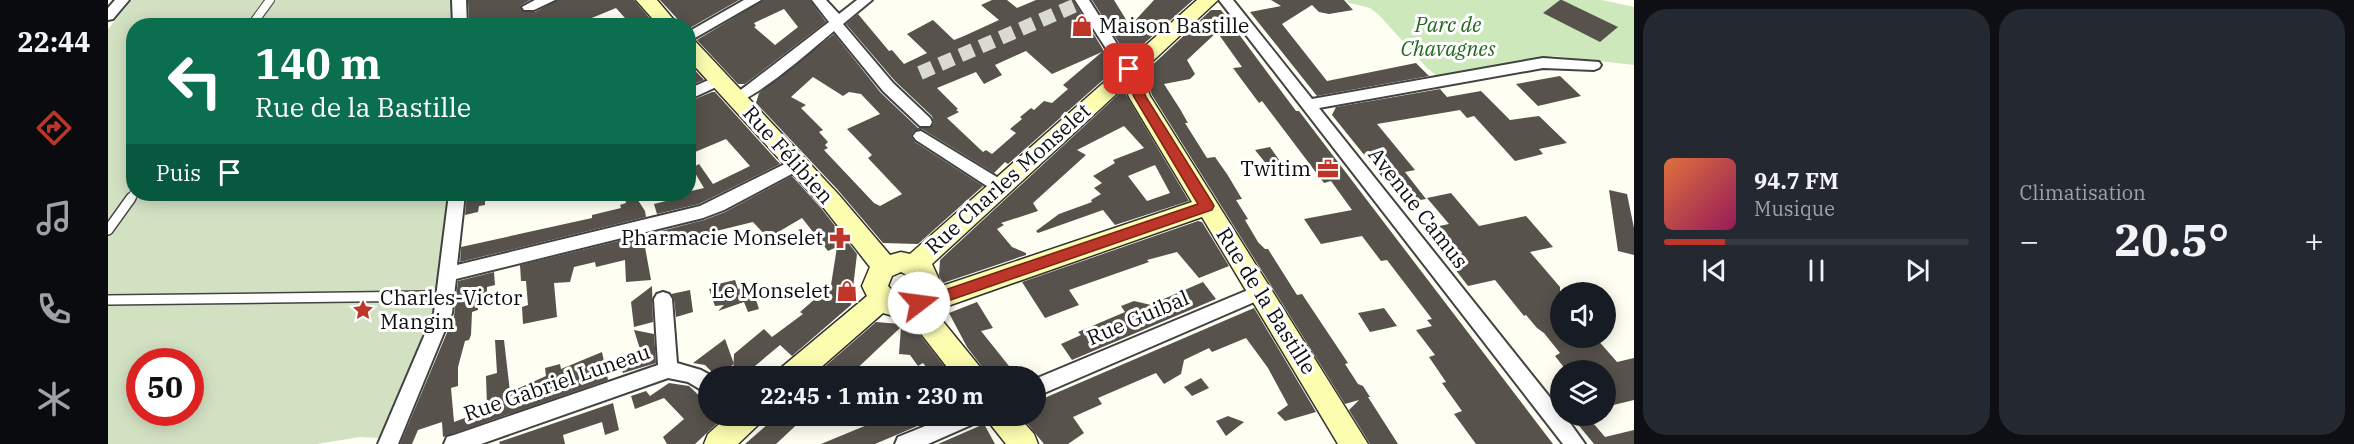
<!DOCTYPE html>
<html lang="fr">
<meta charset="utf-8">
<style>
body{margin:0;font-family:"IBM Plex Serif",serif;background:#242831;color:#f1f3f6;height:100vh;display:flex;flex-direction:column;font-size:22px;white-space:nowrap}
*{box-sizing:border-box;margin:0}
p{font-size:20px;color:#9ea1a6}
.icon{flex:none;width:33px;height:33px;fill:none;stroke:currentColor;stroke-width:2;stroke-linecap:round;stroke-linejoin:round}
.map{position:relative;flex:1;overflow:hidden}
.details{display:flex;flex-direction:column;gap:9px;padding:9px;background:#0d0f14;width:720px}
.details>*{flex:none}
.top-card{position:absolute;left:18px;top:18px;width:570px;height:183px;border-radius:24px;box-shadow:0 3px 15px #0003;background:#0b6e4f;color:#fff;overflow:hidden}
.buttons{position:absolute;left:1442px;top:282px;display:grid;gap:12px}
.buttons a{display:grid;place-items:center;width:66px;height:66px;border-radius:50%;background:#171b24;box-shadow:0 3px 15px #0003;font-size:30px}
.speed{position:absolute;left:18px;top:348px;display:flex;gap:12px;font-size:30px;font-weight:700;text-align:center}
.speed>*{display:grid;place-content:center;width:78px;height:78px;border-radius:50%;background:#171b24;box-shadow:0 3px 15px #0003;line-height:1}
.speed .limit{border:9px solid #d22;background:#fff;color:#111}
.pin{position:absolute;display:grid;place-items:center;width:51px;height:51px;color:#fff;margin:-26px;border-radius:12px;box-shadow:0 3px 9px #0006}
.me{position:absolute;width:66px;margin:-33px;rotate:75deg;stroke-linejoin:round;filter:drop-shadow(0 0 4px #0008)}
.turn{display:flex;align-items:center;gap:21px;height:126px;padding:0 30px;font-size:27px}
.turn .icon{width:78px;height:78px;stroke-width:2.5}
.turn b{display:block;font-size:42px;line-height:51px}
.then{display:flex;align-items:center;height:57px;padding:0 30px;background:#0003;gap:12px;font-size:22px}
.big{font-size:45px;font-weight:700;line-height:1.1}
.details .widget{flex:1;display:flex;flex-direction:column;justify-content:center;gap:9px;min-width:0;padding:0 21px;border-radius:24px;background:#242831}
.song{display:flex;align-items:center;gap:18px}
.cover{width:72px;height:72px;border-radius:9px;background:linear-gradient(135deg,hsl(20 70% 55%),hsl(330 70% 35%))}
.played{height:6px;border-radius:3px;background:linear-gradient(90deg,#be3529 20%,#363941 20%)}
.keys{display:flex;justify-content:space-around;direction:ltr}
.heat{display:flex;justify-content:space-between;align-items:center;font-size:33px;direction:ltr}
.details .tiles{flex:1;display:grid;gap:9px;grid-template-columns:repeat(2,1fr)}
.trip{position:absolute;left:590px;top:366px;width:348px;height:60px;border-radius:30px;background:#171b24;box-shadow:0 3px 15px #0003;font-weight:700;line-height:60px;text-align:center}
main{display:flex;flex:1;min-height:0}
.menu{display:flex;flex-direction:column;width:108px;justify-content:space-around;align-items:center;background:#090b0e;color:#9ea1a6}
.menu .icon{width:42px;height:42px}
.menu .active{color:#be3529}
.menu b{font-size:27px;color:#f1f3f6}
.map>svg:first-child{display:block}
.green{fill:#cde9bc}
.cemetery{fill:#d3e1c3;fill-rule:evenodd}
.building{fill:#58524c;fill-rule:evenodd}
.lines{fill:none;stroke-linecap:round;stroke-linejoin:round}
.street-tunnel{stroke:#dbdad0;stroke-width:14;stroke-dasharray:14 8;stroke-linecap:butt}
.lane-far1-casing{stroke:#424242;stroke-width:10}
.lane-casing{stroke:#424242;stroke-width:12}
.street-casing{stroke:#424242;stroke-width:4}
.secondary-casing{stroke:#313131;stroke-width:3}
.lane-far1{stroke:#fff;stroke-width:8}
.lane{stroke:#fff;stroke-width:9}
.street{fill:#fff;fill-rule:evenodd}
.secondary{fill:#fcfdaf;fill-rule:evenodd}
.route{fill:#be3529;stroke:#7c221b;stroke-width:1.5}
.labels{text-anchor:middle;stroke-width:6;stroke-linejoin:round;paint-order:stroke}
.park-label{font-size:21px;font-style:italic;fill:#266720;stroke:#fff}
.poi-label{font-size:21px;fill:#0f0f0f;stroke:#fff;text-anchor:end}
.street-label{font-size:21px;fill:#0f0f0f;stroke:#fff}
</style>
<main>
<nav class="menu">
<b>22:44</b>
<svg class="icon active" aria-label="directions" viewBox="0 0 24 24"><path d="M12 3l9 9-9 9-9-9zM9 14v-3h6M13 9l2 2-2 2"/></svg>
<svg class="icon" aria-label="music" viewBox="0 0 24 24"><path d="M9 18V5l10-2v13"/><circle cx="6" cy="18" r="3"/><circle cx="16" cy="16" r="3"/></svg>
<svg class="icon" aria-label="phone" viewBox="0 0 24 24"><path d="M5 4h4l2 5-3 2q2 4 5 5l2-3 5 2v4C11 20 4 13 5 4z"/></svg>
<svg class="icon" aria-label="climate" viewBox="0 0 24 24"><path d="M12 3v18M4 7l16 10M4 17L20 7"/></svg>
</nav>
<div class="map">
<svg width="1526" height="444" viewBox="0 0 1526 444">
<rect width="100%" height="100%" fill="#fffef2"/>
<path class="green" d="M1241 0H1494L1526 7V65L1446 56 1329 76 1319 68 1271 15 1262 8 1238 2Z"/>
<path class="cemetery" d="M24 0H345L346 25 26 26V194H340L325 316 271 438 252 437 209 444H0V29ZM32 362H82V412H32Z"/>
<path class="building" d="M360 0H422L412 6 416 12H427L449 0H526L544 21 533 26H524L508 8 474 22 476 26H361Z
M552 0H631L580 29V26H576Z
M655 0H702L718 22 637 84H630L589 40ZM676 9 690 27 667 45 646 27 648 26 646 23Z
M884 0H899L909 8 928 0H965L1005 66 1004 72 900 164 897 162 886 173 814 129 806 131 803 136 807 142 875 186 810 244 775 243 729 189 648 103 651 93 726 34 773 93 810 128H822L826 123 824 116 787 81 738 24 750 14 781 51 784 50 796 64 819 53 799 34 825 20 846 40 856 36 891 20 873 5ZM918 51 944 74 994 52 955 85 960 89 944 103 936 101 926 110 923 108 912 117 914 119 902 129 908 133 884 154 878 150 875 152 839 118 851 112 848 110 850 109 829 88 868 72 876 84 894 75 887 65ZM705 77 735 96 741 92 753 94 772 114 739 129 764 155 760 158 794 194 772 206 766 203 716 150 720 148 717 145 720 142 711 132 715 130 693 108 698 105 683 97Z
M984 0H1006L1022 26 1046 0H1085L1030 49 1013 46Z
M1163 0H1236L1245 10 1221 14 1211 12 1204 5 1174 24 1219 81 1308 63 1321 76 1209 96 1142 12 1173 6Z
M1452 0H1454L1510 27 1492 42 1435 13Z
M1103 10H1113L1188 111H1191L1445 444H1368L1346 414 1354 411 1334 383 1338 382 1321 357 1327 355 1308 330 1324 326 1319 320 1324 319 1279 260 1273 261 1254 236 1213 244 1196 219 1244 210 1223 181 1216 183 1154 101 1151 103 1125 68 1134 67 1109 32 1079 60 1087 74 1082 79 1056 84 1072 109 1080 123H1077L1099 158 1107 157 1119 174 1134 199 1128 200 1140 219 1137 220 1150 242 1157 249H1160L1189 295 1194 294 1240 363 1237 364 1250 384 1255 386 1262 397H1260L1290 444H1262L1241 410 1251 400 1237 404 1044 95 1036 73Z
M580 63 596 80 580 86Z
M1452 76 1473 96 1430 106 1408 84Z
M1332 89 1339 97 1373 91 1402 120 1431 116 1459 143 1431 149 1435 154 1407 161 1366 116 1359 118 1352 110 1269 124 1307 170 1297 172 1318 199 1295 203 1224 115 1228 107Z
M604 92H607L672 164 591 204 549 214 546 204 562 200 561 197 566 195 596 188 584 168 591 164 605 184 642 166 618 139 580 155V102Z
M1013 92 1017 93 1081 201 1007 225 995 210 930 233 928 231 951 214 984 202 983 200 993 194 986 188 994 183 985 176 1007 163 1005 160 1036 148 1016 126 969 150 978 155 925 203 930 211 893 223 896 225 889 229 904 247 918 253V255L835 283 831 275 832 260ZM1047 165 1062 193 1039 201 1020 176Z
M1162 147 1174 164 1160 166 1147 150Z
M684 176 713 208 749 254 743 305 684 356 672 345 635 376H625L626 354 656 329 664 337 695 314 692 312 723 285 729 247 720 251 694 218 660 238 645 222 559 243 553 231 596 220 617 212Z
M1501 190 1519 194 1526 228V255L1510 251Z
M1343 193 1371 226 1418 216 1445 247 1422 252 1452 287V338H1488L1509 362 1526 358V400L1497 407V370H1458L1447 356 1452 353 1436 333 1429 328 1418 315 1416 316 1387 280 1360 286 1316 229 1341 224 1319 198Z
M359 194H377V205L371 206 370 212 357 215Z
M516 194H526L537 211 538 217 352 262 353 247 484 218V215L513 208 512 205 518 203Z
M1090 221 1094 222 1121 266 1091 278 1069 252 1039 260 1041 262 961 290 971 305 937 318 914 282Z
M539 234 540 247H537L543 280 518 282 517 260 488 267 487 262 466 267 462 282 446 283 449 317 415 324 414 307 420 305 418 281H413L412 265Z
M386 272 387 285 379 287V301L370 304V310L364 312 363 335 361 340 357 341 350 367V386L343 388 346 422 370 413V409L379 406 378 376 389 373 387 340H396L402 392 438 376 437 368 452 364 453 369 494 352 500 380 335 437 334 422 310 430 304 444H292L346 316 350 281Z
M627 280 630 289 643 285 651 309 640 312 636 302 610 311 616 305 607 306 601 289 611 286 610 284Z
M1095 282 1108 299 964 360 953 344 973 335 970 332 1017 312 1013 306 1026 301 1056 308 1051 301Z
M544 286 545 322 526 327 523 302Z
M582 290 585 312 568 317 566 299 563 294Z
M869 302 885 328 873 331 909 376H881L859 347 841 313Z
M1146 308 1208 412 1177 421 1169 413 1180 405 1160 368 1138 338 1104 352 1101 348 1076 360 1073 374 1056 384 1048 373 990 398 994 404 965 417 976 433 960 444H936L913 416H927V402Z
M1276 308 1289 326 1262 332 1250 313Z
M768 322 804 325 844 376H825L815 363 810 366 802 355 791 354 793 327 741 376H706Z
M526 330 546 334 548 363 515 373 509 357 532 349Z
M617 339 626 364 611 375H607L597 365 585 363Z
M1093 378 1101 388 1084 396 1076 387Z
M561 383 581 386 600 404V416H617L587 444H559L555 437 576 419 556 398 527 409 523 396 538 391 542 396Z
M505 403 511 430 497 435 494 422 455 435 457 444H392L391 442Z
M669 416H698L668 444H637Z
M766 416H833L767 444H713L759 425 756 419Z
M1120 416 1136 422 1118 436 1108 421Z
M1463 416H1479L1497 437 1526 430V444H1486Z
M876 424 887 444H830Z"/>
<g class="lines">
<path class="street-tunnel" d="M812 73 975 2"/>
<defs>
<path id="lane-far1" d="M143 26 162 0
M22 199 26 194"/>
<path id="lane" d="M0 230 23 198
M0 300 322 296"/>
<path id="street" d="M7 0H21L5 19 0 20V8Z
M344 0H358L359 26H345Z
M427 0H447L426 10H416L414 7Z
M636 0H653L580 42V32Z
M704 0H718L731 14 749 0H764L735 24 785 83 822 118 824 122 822 126H812L775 91 726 31C709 45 640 107 623 102L621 98 638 86 721 22Z
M967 0H981L1016 55 1028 69 1026 72H1016L1006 61Z
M1111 0H1125L1204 99 1435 58 1491 62 1493 65 1491 68 1486 70 1435 68 1211 108 1452 410V416H1457L1477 444H1455Z
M612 75 617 77 619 80 617 83 580 100V89Z
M813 131 897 182 899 186 897 190H885L808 140 805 136 808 132Z
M689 158 695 160 697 164 695 168 616 210 595 218 348 279 344 313 290 444H270L326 313 341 194H357L349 265 592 206Z
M1152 285 1158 287 1161 292 1158 297 927 397V379Z
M555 292 561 294 564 299 569 363 593 370 604 376H600V394L580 382 560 378 373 444H336L339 437 346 435 550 365 546 299 549 294Z
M842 416H873L870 422 820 444H787L790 437Z"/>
<path id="secondary" d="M528 0H549L571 26H551Z
M1089 0H1110L1033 72 1042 96 1260 444H1230L1094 217 831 309 824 308 872 367 875 376H846L800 317 792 318 775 313 703 376H671L674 367 759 296 754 286 762 267 715 207 580 59V40L587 41 731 195 782 255 793 252 802 254ZM1017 86 1021 97 1084 202 834 286 824 264ZM793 272 807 279 808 289 800 295H789L780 286 784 276Z
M620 416H654L650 425 630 444H596L600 434Z
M879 416H910L926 434 930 444H898L883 425Z"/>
</defs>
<use href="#lane-far1" class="lane-far1-casing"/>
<use href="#lane" class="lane-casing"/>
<use href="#street" class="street-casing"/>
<use href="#secondary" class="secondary-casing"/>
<use href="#lane-far1" class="lane-far1"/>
<use href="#lane" class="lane"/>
<use href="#street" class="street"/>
<use href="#secondary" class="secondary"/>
</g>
<path class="route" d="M1021 65 1027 69 1038 97 1104 202 1106 206 1104 210 831 304H820L811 309 806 307 803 303 811 293 831 292 1090 204 1026 97 1015 69Z"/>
<defs>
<symbol id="shop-bare" viewBox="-9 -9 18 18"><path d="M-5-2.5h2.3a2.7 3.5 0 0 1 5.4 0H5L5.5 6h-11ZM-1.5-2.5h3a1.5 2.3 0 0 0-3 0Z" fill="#be3529" stroke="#fff" stroke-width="2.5" paint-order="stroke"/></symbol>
<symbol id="office-bare" viewBox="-9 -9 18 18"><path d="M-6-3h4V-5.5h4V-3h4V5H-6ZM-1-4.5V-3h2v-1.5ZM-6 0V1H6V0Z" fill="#be3529" stroke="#fff" stroke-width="2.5" paint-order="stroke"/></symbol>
<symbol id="pharmacy-bare" viewBox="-9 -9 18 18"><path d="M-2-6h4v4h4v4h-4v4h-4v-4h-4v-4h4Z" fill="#be3529" stroke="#fff" stroke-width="2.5" paint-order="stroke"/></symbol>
<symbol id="sight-bare" viewBox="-9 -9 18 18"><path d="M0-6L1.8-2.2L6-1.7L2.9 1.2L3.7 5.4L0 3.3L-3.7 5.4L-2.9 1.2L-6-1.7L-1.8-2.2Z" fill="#be3529" stroke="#fff" stroke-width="2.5" paint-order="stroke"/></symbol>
</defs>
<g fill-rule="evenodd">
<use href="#shop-bare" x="959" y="11" width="30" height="30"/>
<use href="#office-bare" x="1205" y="154" width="30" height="30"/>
<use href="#pharmacy-bare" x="717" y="223" width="30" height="30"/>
<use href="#shop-bare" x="724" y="276" width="30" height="30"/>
<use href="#sight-bare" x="240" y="295" width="30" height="30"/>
</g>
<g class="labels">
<g class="park-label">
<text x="1340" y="32">Parc de<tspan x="1340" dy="24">Chavagnes</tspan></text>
</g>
<g class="poi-label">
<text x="991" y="33" text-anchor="start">Maison Bastille</text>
<text x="1203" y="176">Twitim</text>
<text x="715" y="245">Pharmacie Monselet</text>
<text x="722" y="298">Le Monselet</text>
<text x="272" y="305" text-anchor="start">Charles-Victor<tspan x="272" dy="24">Mangin</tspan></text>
</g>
<g class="street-label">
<text transform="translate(680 155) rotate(48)" y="7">Rue Félibien</text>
<text transform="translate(900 179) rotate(-42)" y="7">Rue Charles Monselet</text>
<text transform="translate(1310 208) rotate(52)" y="7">Avenue Camus</text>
<text transform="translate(1158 301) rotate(58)" y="7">Rue de la Bastille</text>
<text transform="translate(1030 318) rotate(-23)" y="7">Rue Guibal</text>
<text transform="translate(449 383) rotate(-19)" y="7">Rue Gabriel Luneau</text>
</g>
</g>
</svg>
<div class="buttons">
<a><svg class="icon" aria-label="sound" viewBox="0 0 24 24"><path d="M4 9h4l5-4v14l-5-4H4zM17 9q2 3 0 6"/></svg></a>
<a><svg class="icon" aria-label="layers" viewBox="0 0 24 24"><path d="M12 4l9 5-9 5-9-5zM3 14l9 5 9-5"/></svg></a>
</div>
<div class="speed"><div class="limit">50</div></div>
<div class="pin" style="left:1021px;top:69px;background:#d93025"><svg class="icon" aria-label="arrive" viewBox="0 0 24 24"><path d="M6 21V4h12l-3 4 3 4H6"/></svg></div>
<svg class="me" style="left:811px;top:303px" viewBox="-20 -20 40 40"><circle r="19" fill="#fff"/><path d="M0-13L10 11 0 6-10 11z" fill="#be3529"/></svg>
<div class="trip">22:45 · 1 min · 230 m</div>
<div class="top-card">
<div class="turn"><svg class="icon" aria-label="left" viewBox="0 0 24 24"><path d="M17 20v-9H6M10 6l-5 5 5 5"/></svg><div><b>140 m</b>Rue de la Bastille</div></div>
<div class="then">Puis<svg class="icon" aria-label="arrive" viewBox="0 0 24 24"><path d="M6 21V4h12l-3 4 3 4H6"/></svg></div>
</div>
</div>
<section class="details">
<div class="tiles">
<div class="widget">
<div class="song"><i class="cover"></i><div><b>94.7 FM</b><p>Musique</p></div></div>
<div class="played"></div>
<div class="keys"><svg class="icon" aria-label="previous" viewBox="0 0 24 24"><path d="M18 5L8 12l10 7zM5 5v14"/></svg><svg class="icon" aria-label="pause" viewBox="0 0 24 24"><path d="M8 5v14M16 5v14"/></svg><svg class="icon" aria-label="next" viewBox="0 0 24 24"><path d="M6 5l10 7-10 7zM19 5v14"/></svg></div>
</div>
<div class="widget"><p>Climatisation</p>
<div class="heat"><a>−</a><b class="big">20.5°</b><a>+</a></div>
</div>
</div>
</section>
</main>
